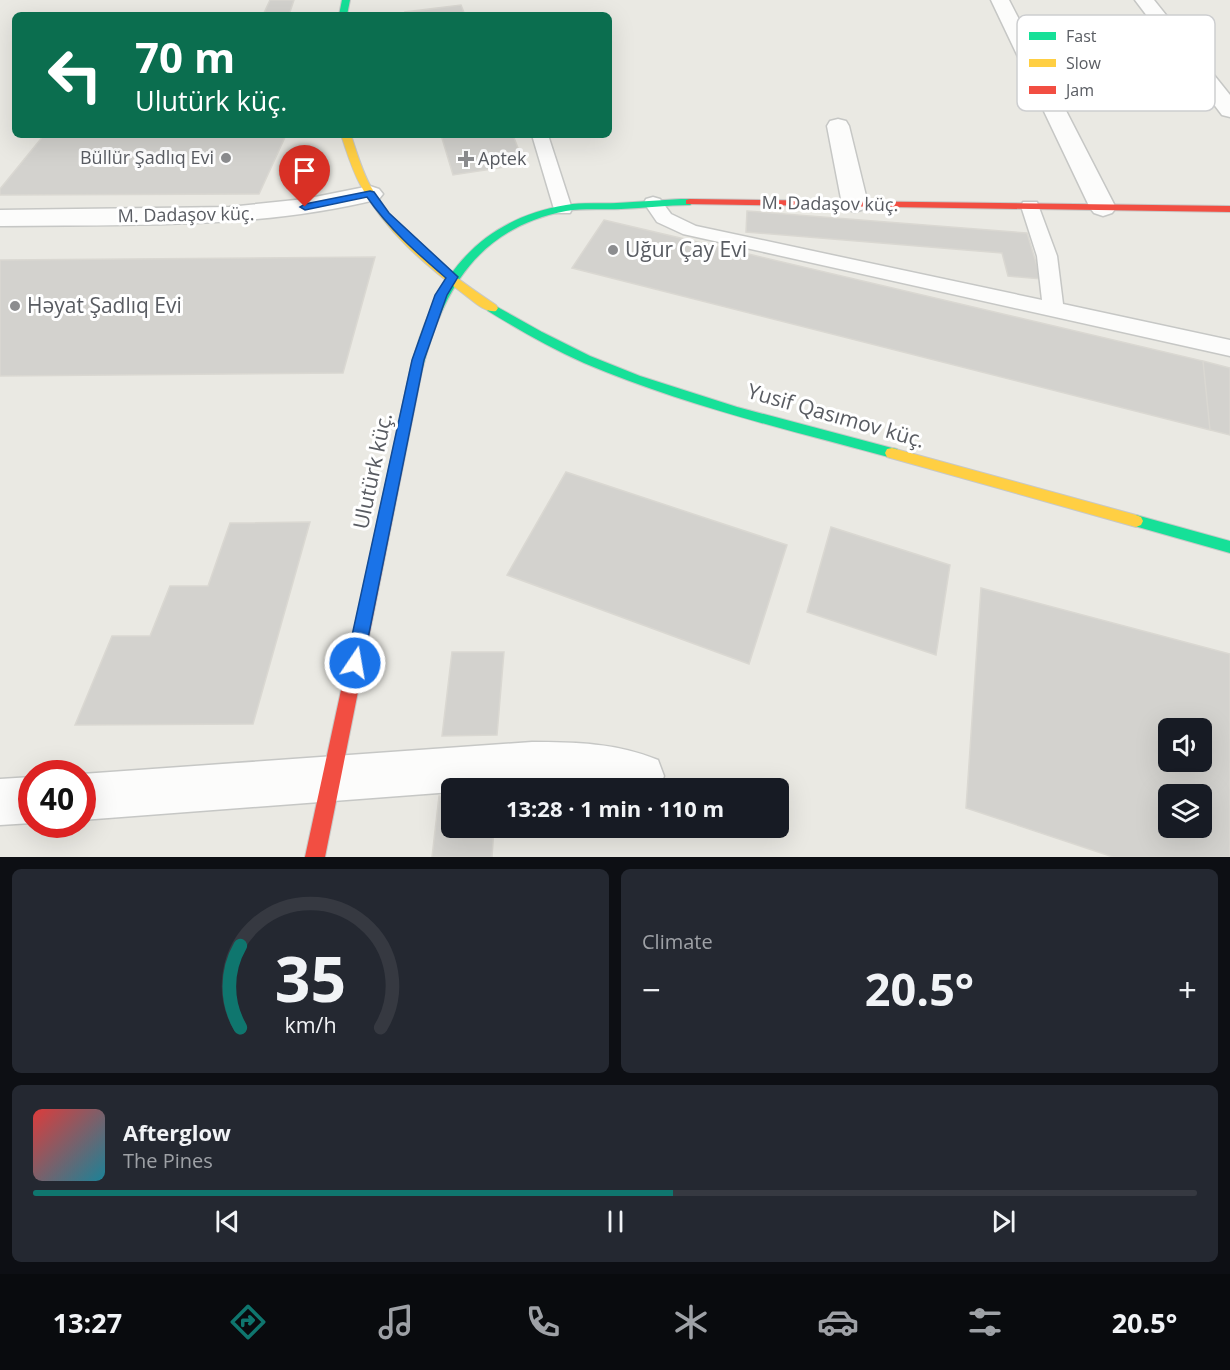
<!DOCTYPE html>
<meta charset="utf-8">
<style>
body{margin:0;font-family:"Open Sans",sans-serif;background:#242831;color:#f1f3f6;height:100vh;display:flex;flex-direction:column;font-size:22px;white-space:nowrap}
*{box-sizing:border-box;margin:0}
p{font-size:20px;color:#9ea1a6}
.icon{flex:none;width:33px;height:33px;fill:none;stroke:currentColor;stroke-width:2;stroke-linecap:round;stroke-linejoin:round}
.map{position:relative;height:857px;overflow:hidden}
.sheet{display:flex;flex-direction:column;gap:12px;padding:12px;background:#0d0f14;flex:1}
.sheet>*{flex:none}
.top-card{position:absolute;left:12px;top:12px;width:600px;height:126px;border-radius:9px;box-shadow:0 6px 24px #0002;background:#0b6e4f;color:#fff;overflow:hidden}
.fabs{position:absolute;left:1158px;top:718px;display:grid;gap:12px}
.fabs a{display:grid;place-items:center;width:54px;height:54px;border-radius:9px;background:#171b24;box-shadow:0 6px 24px #0002;font-size:30px}
.speed{position:absolute;left:18px;top:760px;display:flex;gap:12px;font-size:30px;font-weight:700;text-align:center}
.speed>*{display:grid;place-content:center;width:78px;height:78px;border-radius:50%;background:#171b24;box-shadow:0 6px 24px #0002;line-height:1}
.speed .limit{border:9px solid #d22;background:#fff;color:#111}
.pin{position:absolute;display:grid;place-items:center;width:51px;height:51px;color:#fff;margin:-62px -26px;border-radius:50% 50% 50% 0;rotate:-45deg;box-shadow:0 0 6px #0007}
.pin .icon{rotate:45deg}
.me{position:absolute;width:66px;margin:-33px;rotate:12deg;stroke-linejoin:round;filter:drop-shadow(0 0 4px #0008)}
.turn{display:flex;align-items:center;gap:21px;height:126px;padding:0 24px;font-size:27px}
.turn .icon{width:78px;height:78px;stroke-width:2.5}
.turn b{display:block;font-size:42px;line-height:51px}
.big{font-size:45px;font-weight:700;line-height:1.1}
.sheet .widget{flex:1;display:flex;flex-direction:column;justify-content:center;gap:9px;min-width:0;padding:0 21px;border-radius:9px;background:#242831}
.sheet .dial{align-items:center;gap:0}
.dial svg{height:156px;overflow:visible;fill:none;stroke:#363941;stroke-width:7;stroke-linecap:round;text-anchor:middle}
.dial text{fill:#f1f3f6;stroke:none}
.song{display:flex;align-items:center;gap:18px}
.cover{width:72px;height:72px;border-radius:9px;background:linear-gradient(135deg,hsl(0 70% 55%),hsl(190 70% 35%))}
.played{height:6px;border-radius:3px;background:linear-gradient(90deg,#0f766e 55%,#363941 55%)}
.keys{display:flex;justify-content:space-around;direction:ltr}
.heat{display:flex;justify-content:space-between;align-items:center;font-size:33px;direction:ltr}
.sheet .tiles{flex:1;display:grid;gap:12px;grid-template-columns:1fr 1fr}
.widget:last-child{grid-column:span 2}
.trip{position:absolute;left:441px;top:778px;width:348px;height:60px;border-radius:9px;background:#171b24;box-shadow:0 6px 24px #0002;font-weight:700;line-height:60px;text-align:center}
.dock{display:flex;height:96px;justify-content:space-around;align-items:center;background:#090b0e;color:#9ea1a6}
.dock .icon{width:42px;height:42px}
.dock .on{color:#0f766e}
.dock b{font-size:27px;color:#f1f3f6}
.map>svg:first-child{display:block}
.building{fill:#d3d2ce;stroke:#dad8d2;stroke-width:1.5;fill-rule:evenodd}
.lines{fill:none;stroke-linecap:round;stroke-linejoin:round}
.lane-casing{stroke:#c6c7c5;stroke-width:3}
.street-casing{stroke:#c6c7c5;stroke-width:3}
.fast-casing{stroke:#c7c8c7;stroke-width:2}
.slow-casing{stroke:#c7c8c7;stroke-width:2}
.jam-casing{stroke:#c7c8c7;stroke-width:2}
.lane{fill:#fcfcfb;fill-rule:evenodd}
.street{fill:#fcfcfb;fill-rule:evenodd}
.fast{fill:#16e098;fill-rule:evenodd}
.slow{fill:#ffcf43;fill-rule:evenodd}
.jam{fill:#f24e42;fill-rule:evenodd}
.route{fill:#1a73e8;stroke:#114b97;stroke-width:1.5}
.poi-dot{fill:#8c8d8f;stroke:#fff;stroke-width:2}
.labels{text-anchor:middle;stroke-width:6;stroke-linejoin:round;paint-order:stroke}
.far-poi-label{font-size:18px;fill:#595c62;stroke:#fff;text-anchor:end}
.far-street-label{font-size:18px;fill:#595c62;stroke:#fff}
.poi-label{font-size:21px;fill:#595c62;stroke:#fff;text-anchor:start}
.street-label{font-size:21px;fill:#595c62;stroke:#fff}
.key{fill:#fff;stroke:#cdced0;stroke-width:1.5}
.key-label{font-size:16px;fill:#595c62}
</style>
<div class="map">
<svg width="1230" height="857" viewBox="0 0 1230 857">
<rect width="100%" height="100%" fill="#eae9e3"/>
<path class="building" d="M270 0H294L289 15H251H263Z
M461 5 465 15H406L405 12Z
M44 135H286L259 194 0 195V189Z
M441 135H513L524 164 453 175Z
M747 211 1027 233 1041 279 1008 276 1002 253 746 232Z
M604 220 1203 361 1210 430 572 268Z
M375 257 343 373 0 376V260Z
M1203 361 1230 368V435L1210 430Z
M566 472 787 545 749 664 507 575Z
M310 522 253 724 75 725 112 636H150L170 586H208L230 523Z
M831 527 950 565 936 655 807 612Z
M981 588 1230 654V857H1113L966 808ZM1168 729H1202V762H1168ZM1168 795H1202V828H1168Z
M452 652H504L497 735 442 736Z
M439 796H452V828H494L492 857H432Z"/>
<g class="lines">
<defs>
<path id="lane" d="M532 135H548L572 209 570 213H556L554 209Z
M653 197 660 199 671 214 696 226 1042 300 1037 256 1021 206 1023 202H1037L1057 256 1063 304 1230 340V356L683 234 657 222 644 203 646 199Z"/>
<path id="street" d="M991 0H1009L1116 208 1112 213 1103 216 1094 213 1090 208Z
M1135 0H1154L1230 95V117L1222 115Z
M838 119 846 121 849 126 868 204 864 209 855 212 846 209 842 204 827 126 830 121Z
M370 186 379 189 383 194 379 199C255 230 127 224 0 226V210L229 207 305 199Z
M532 742C575 742 617 743 658 760L664 776 659 789H597L584 786 452 789V792L82 820V774Z
M32 777V823L0 825V779Z"/>
<path id="fast" d="M342 0H350L347 15H339Z
M681 199H690L695 202 690 205C667 205 644 208 621 209 603 210 584 208 566 211 478 228 442 290 422 371L420 374H412L410 371C431 285 472 221 566 205 583 202 600 204 617 203 638 202 660 200 681 199Z
M492 304 542 332 590 356 640 376 737 407 892 448 897 449 899 453 897 457 892 458C788 430 683 405 584 363 550 348 519 330 488 311L486 308 488 305Z
M1136 515 1230 541V553L1131 525 1129 521 1131 517Z"/>
<path id="slow" d="M341 135H351C357 153 362 171 371 187 400 237 449 274 496 305L498 308 496 311C485 313 473 301 465 295 425 265 385 231 361 186 352 170 347 152 341 135Z
M892 448 1136 515 1141 517 1143 521 1141 525 1136 527 887 457 885 453 887 449Z"/>
<path id="jam" d="M690 199 1230 206V212L686 204V200Z
M416 366 422 371 325 857H305L410 371Z"/>
</defs>
<use href="#lane" class="lane-casing"/>
<use href="#street" class="street-casing"/>
<use href="#fast" class="fast-casing"/>
<use href="#slow" class="slow-casing"/>
<use href="#jam" class="jam-casing"/>
<use href="#lane" class="lane"/>
<use href="#street" class="street"/>
<use href="#fast" class="fast"/>
<use href="#slow" class="slow"/>
<use href="#jam" class="jam"/>
</g>
<path class="route" d="M370 191 374 192 389 213 458 277 447 295 424 360 363 663 361 668 355 670 349 668 346 663 412 360 435 295 446 278C417 253 389 229 367 197L305 210 300 207 305 204Z"/>
<g class="poi-dot">
<circle cx="226" cy="158" r="6"/>
<path d="M463 150h6v6h6v6h-6v6h-6v-6h-6v-6h6z"/>
<circle cx="613" cy="250" r="6"/>
<circle cx="15" cy="306" r="6"/>
</g>
<g class="labels">
<g class="far-poi-label">
<text x="214" y="164">Büllür Şadlıq Evi</text>
<text x="478" y="165" text-anchor="start">Aptek</text>
</g>
<g class="far-street-label">
<text transform="translate(830 204) rotate(1)" y="6">M. Dadaşov küç.</text>
<text transform="translate(186 215) rotate(-1)" y="6">M. Dadaşov küç.</text>
</g>
<g class="poi-label">
<text x="625" y="257">Uğur Çay Evi</text>
<text x="27" y="313">Həyat Şadlıq Evi</text>
</g>
<g class="street-label">
<text transform="translate(836 416) rotate(16)" y="7">Yusif Qasımov küç.</text>
<text transform="translate(373 471) rotate(-78)" y="7">Ulutürk küç.</text>
</g>
</g>
<rect x="1017" y="15" width="198" height="96" rx="9" class="key"/>
<rect x="1029" y="32" width="27" height="8" fill="#16e098"/>
<rect x="1029" y="59" width="27" height="8" fill="#ffcf43"/>
<rect x="1029" y="86" width="27" height="8" fill="#f24e42"/>
<g class="key-label">
<text x="1066" y="42">Fast</text>
<text x="1066" y="69">Slow</text>
<text x="1066" y="96">Jam</text>
</g>
</svg>
<div class="fabs">
<a><svg class="icon" aria-label="sound" viewBox="0 0 24 24"><path d="M4 9h4l5-4v14l-5-4H4zM17 9q2 3 0 6"/></svg></a>
<a><svg class="icon" aria-label="layers" viewBox="0 0 24 24"><path d="M12 4l9 5-9 5-9-5zM3 14l9 5 9-5"/></svg></a>
</div>
<div class="speed"><div class="limit">40</div></div>
<div class="pin" style="left:305px;top:207px;background:#d93025"><svg class="icon" aria-label="arrive" viewBox="0 0 24 24"><path d="M6 21V4h12l-3 4 3 4H6"/></svg></div>
<svg class="me" style="left:355px;top:663px" viewBox="-20 -20 40 40"><circle r="17" fill="#1a73e8" stroke="#fff" stroke-width="3"/><path d="M0-11L8 9 0 5-8 9z" fill="#fff"/></svg>
<div class="trip">13:28 · 1 min · 110 m</div>
<div class="top-card">
<div class="turn"><svg class="icon" aria-label="left" viewBox="0 0 24 24"><path d="M17 20v-9H6M10 6l-5 5 5 5"/></svg><div><b>70 m</b>Ulutürk küç.</div></div>
</div>
</div>
<section class="sheet">
<div class="tiles">
<div class="widget dial"><svg viewBox="0 0 100 80">
<path d="M14 69A42 42 0 1 1 86 69"/>
<path d="M14 69A42 42 0 0 1 14 27" stroke="#0f766e"/>
<text x="50" y="56" font-size="32" font-weight="700">35</text>
<text x="50" y="72" font-size="11">km/h</text>
</svg></div>
<div class="widget"><p>Climate</p>
<div class="heat"><a>−</a><b class="big">20.5°</b><a>+</a></div>
</div>
<div class="widget">
<div class="song"><i class="cover"></i><div><b>Afterglow</b><p>The Pines</p></div></div>
<div class="played"></div>
<div class="keys"><svg class="icon" aria-label="previous" viewBox="0 0 24 24"><path d="M18 5L8 12l10 7zM5 5v14"/></svg><svg class="icon" aria-label="pause" viewBox="0 0 24 24"><path d="M8 5v14M16 5v14"/></svg><svg class="icon" aria-label="next" viewBox="0 0 24 24"><path d="M6 5l10 7-10 7zM19 5v14"/></svg></div>
</div>
</div>
</section>
<nav class="dock">
<b>13:27</b>
<svg class="icon on" aria-label="directions" viewBox="0 0 24 24"><path d="M12 3l9 9-9 9-9-9zM9 14v-3h6M13 9l2 2-2 2"/></svg>
<svg class="icon" aria-label="music" viewBox="0 0 24 24"><path d="M9 18V5l10-2v13"/><circle cx="6" cy="18" r="3"/><circle cx="16" cy="16" r="3"/></svg>
<svg class="icon" aria-label="phone" viewBox="0 0 24 24"><path d="M5 4h4l2 5-3 2q2 4 5 5l2-3 5 2v4C11 20 4 13 5 4z"/></svg>
<svg class="icon" aria-label="climate" viewBox="0 0 24 24"><path d="M12 3v18M4 7l16 10M4 17L20 7"/></svg>
<svg class="icon" aria-label="car" viewBox="0 0 24 24"><path d="M5 17H2v-5l4-1 3-4h7l3 4 3 1v5h-3M9 17h6M6 11h13"/><circle cx="7" cy="17" r="2"/><circle cx="17" cy="17" r="2"/></svg>
<svg class="icon" aria-label="filters" viewBox="0 0 24 24"><path d="M4 7h16M4 17h16"/><circle cx="9" cy="7" r="2"/><circle cx="15" cy="17" r="2"/></svg>
<b>20.5°</b>
</nav>
